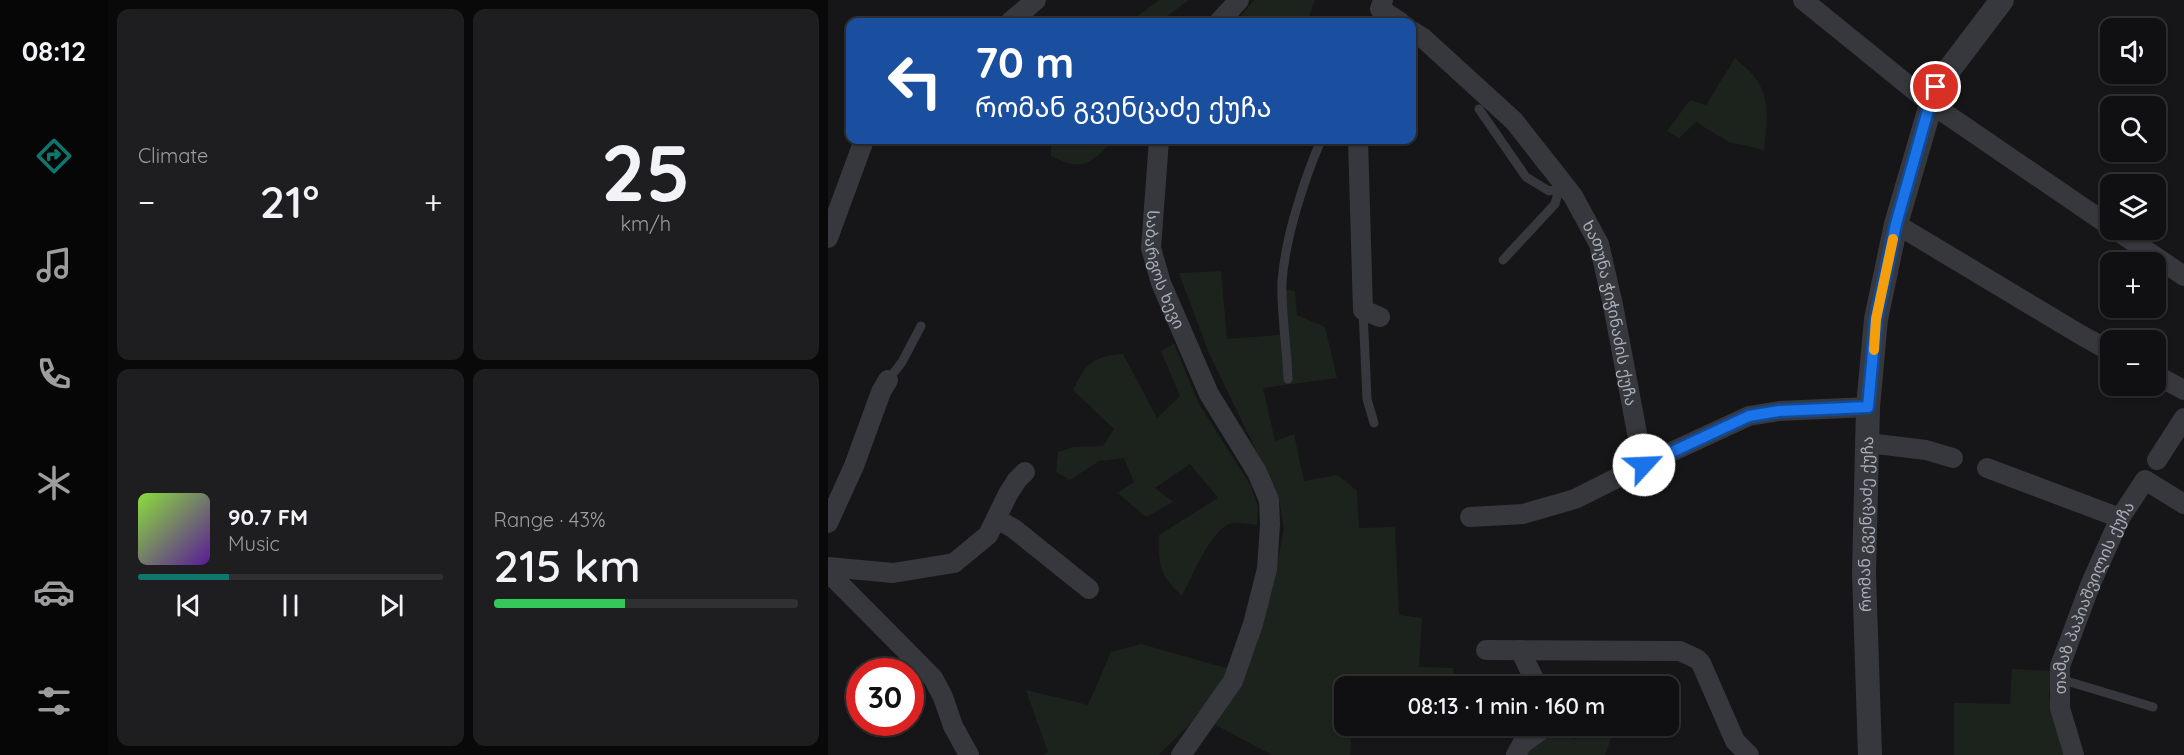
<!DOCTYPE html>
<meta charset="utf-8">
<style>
body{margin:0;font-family:Quicksand,"Noto Sans Georgian",sans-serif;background:#1e1e20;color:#f1f3f6;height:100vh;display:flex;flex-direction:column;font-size:22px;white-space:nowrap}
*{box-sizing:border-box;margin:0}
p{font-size:20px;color:#9c9d9f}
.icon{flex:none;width:33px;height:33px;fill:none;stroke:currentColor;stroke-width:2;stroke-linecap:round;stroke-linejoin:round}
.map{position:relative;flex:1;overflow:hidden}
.side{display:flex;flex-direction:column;gap:9px;padding:9px;background:#09090a;width:720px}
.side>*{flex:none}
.top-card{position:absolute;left:18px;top:18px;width:570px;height:126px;border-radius:12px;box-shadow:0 2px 4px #0004,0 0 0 2px #303032;background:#1a4fa0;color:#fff;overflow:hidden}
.tools{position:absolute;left:1272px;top:18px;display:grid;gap:12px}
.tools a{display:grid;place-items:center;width:66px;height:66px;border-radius:12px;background:#101012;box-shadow:0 2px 4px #0004,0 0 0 2px #303032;font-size:30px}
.speed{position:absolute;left:18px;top:658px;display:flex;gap:12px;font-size:30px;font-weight:700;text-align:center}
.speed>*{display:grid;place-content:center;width:78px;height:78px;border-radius:50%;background:#101012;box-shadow:0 2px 4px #0004,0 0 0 2px #303032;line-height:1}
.speed .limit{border:9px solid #d22;background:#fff;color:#111}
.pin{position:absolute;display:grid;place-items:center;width:51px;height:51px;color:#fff;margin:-26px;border:3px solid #fff;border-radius:50%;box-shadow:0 2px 6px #0007}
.me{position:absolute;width:66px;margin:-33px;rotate:65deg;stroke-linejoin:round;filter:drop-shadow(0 0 4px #0008)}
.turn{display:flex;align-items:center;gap:21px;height:126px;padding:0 30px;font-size:27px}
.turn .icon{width:78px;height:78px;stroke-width:2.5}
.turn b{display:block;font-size:42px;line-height:51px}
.big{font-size:45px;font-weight:600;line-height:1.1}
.side .widget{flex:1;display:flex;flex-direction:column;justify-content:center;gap:9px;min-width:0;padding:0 21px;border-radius:12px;background:#1e1e20}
.side .dial{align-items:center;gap:0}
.dial b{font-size:78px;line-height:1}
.song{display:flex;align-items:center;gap:18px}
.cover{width:72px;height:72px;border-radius:9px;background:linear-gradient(135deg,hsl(90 70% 55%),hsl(270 70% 35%))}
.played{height:6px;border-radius:3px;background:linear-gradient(90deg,#0f766e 30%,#303032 30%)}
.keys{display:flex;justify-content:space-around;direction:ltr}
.heat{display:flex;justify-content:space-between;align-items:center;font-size:33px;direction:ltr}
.charge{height:9px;border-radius:4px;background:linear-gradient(90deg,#34c759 43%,#303032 0)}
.side .tiles{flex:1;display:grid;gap:9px;grid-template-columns:repeat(2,1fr)}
.trip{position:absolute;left:506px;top:676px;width:345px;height:60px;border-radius:12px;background:#101012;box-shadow:0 2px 4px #0004,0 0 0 2px #303032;font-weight:600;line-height:60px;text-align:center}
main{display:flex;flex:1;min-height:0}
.tab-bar{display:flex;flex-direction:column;width:108px;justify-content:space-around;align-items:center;background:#060607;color:#9c9d9f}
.tab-bar .icon{width:42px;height:42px}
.tab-bar .active{color:#0f766e}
.tab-bar b{font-size:27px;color:#f1f3f6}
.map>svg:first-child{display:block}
.green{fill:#1c231d}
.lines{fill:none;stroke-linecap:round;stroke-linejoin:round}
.service{stroke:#37383d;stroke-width:9}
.minor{stroke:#37383d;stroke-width:20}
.tertiary{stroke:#37383d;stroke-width:24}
.route-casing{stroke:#114b97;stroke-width:15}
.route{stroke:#1a73e8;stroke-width:10}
.slow{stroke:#f59e0b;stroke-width:10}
.labels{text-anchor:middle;stroke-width:6;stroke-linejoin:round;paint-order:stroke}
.street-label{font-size:16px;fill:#a8adb8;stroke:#111113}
</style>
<main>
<nav class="tab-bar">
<b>08:12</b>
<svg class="icon active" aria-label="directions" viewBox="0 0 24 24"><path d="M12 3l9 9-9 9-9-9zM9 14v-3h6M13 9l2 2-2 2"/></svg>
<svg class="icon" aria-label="music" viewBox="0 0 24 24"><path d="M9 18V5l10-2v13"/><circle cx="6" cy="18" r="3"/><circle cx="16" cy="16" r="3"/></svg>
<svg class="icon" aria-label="phone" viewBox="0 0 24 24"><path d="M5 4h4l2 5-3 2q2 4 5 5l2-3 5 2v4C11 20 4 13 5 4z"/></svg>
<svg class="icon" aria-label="climate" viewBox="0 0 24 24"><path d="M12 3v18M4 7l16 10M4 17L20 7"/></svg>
<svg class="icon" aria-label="car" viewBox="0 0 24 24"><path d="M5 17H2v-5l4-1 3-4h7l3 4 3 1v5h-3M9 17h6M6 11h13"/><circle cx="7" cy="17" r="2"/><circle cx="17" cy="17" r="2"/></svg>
<svg class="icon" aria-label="filters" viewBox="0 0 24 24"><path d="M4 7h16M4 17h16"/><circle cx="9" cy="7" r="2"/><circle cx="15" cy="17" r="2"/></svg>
</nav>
<section class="side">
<div class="tiles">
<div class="widget"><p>Climate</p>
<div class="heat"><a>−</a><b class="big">21°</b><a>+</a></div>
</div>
<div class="widget dial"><b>25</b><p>km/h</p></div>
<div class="widget">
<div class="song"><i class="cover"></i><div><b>90.7 FM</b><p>Music</p></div></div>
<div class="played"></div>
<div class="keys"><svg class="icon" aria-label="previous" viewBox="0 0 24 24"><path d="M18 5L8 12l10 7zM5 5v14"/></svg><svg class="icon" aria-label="pause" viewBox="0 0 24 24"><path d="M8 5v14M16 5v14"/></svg><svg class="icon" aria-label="next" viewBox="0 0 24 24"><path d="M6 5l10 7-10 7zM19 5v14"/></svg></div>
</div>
<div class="widget"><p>Range · 43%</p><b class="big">215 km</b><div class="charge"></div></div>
</div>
</section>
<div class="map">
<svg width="1356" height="755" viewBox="0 0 1356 755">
<rect width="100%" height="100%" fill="#161618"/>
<path class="green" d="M331 0H361L331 22H304L303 21Z
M426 0H487L479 22H408Z
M907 58C913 64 920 69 925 75 943 95 939 125 936 150L901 142 868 122 851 138 839 131 862 100 878 105Z
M223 140H283L282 144C259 166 254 171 223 156Z
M393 271 399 339 452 335 449 294 460 290 467 291 469 315 497 327 509 378 435 388 447 441 466 434 476 481 510 475 529 491 531 528 567 527 571 615 594 618 591 667 626 668 624 687H516V726H524L522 755H444L384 723 418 671 444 589 456 529 451 498 381 353 351 273Z
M346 344 371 404 423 486 430 507 429 525C421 524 412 522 405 523 383 526 364 578 354 596 332 575 330 565 331 535L390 498 362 464 327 488 345 502 318 517 290 493 306 482 296 458 271 461 242 480 228 472 230 452 246 447 275 446 286 429 245 390C258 363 264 357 295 354L329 418 352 396 333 351Z
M313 644 405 670 374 713 330 755H215L220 752 198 690 260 705 283 652Z
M1184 669 1224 671 1221 695 1225 718 1243 755H1126V703L1182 704Z
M754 726H788L777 755H695L725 732 747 739Z"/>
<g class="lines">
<path class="service" d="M651 109 698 177 721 191 737 187
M675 260 727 204 731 189
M535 310 539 399 546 423
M460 379C459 349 453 312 454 282 457 238 476 180 493 140
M60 380 74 362 93 326
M1232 679 1325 707"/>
<g class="minor">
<path d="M555 0 552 9 572 22"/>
<path d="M975 0 1102 103 1282 226"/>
<path d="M182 22 208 0"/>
<path d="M391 22 411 0"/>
<path id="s1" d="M584 31 595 38 686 121 745 196 771 244 785 305 815 465 921 416 951 411 1040 407"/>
<path id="s2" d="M331 140 323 248 333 283 381 394 429 472 441 500 442 524 439 569 425 624 405 681 353 755"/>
<path d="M530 140 535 310 552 317"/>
<path d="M1068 224 1253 335 1282 351"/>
<path d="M1288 230 1356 276"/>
<path d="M0 238 36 140"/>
<path d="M1328 375 1356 390"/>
<path d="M1040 443 1098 450 1125 458"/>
<path d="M1329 460 1356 418"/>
<path d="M1159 468 1292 518"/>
<path d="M642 517 695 514 747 499 815 465"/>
<path d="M168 519 185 528 261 589"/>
<path d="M0 523 26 466 53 392 60 380"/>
<path d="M0 567 65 573 126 563 160 535 180 494 189 480 197 472"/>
<path d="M0 572 105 678 115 697 125 726 141 755"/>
<path d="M658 650 852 651 869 659 873 663 907 741 921 755"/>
<path d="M692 650 710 687"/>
<path d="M688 755 694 744 719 726"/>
<path id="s3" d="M1246 755 1232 708V666L1263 583 1292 518 1317 480 1356 504"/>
</g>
<path class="tertiary" id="s4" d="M1042 755 1036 573 1040 407 1048 319 1068 224 1108 87 1174 0"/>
</g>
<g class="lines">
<defs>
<path id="route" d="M816 465 921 416 951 411 1040 407 1048 319 1068 224 1102 103 1108 87"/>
</defs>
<use href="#route" class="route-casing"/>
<use href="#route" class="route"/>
<path class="slow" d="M1046 350 1048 319 1065 239"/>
</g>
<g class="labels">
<g class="street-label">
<text dy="6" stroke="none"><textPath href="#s2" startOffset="132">საბარგოს ხევი</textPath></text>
<text dy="6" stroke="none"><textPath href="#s1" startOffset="356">ხათუნა ჭიჭინაძის ქუჩა</textPath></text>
<text dy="6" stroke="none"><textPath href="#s4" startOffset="231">რომან გვენცაძე ქუჩა</textPath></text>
<text dy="6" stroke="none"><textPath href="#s3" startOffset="166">თამაზ პაპიაშვილის ქუჩა</textPath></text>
</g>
</g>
</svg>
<div class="tools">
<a><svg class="icon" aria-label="sound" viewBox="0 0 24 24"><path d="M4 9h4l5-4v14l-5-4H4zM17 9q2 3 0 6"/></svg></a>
<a><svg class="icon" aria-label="search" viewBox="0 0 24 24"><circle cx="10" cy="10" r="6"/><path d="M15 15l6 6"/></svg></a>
<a><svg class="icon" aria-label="layers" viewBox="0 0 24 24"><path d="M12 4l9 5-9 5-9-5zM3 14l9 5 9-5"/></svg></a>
<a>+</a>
<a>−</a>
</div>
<div class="speed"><div class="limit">30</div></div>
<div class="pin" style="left:1108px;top:87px;background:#d93025"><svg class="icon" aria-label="arrive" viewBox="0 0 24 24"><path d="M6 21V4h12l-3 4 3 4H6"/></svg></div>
<svg class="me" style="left:816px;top:465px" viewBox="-20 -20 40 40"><circle r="19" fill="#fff"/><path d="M0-13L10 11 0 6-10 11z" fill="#1a73e8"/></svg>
<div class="trip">08:13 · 1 min · 160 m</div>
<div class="top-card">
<div class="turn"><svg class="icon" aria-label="left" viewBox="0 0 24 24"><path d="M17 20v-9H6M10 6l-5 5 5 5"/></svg><div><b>70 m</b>რომან გვენცაძე ქუჩა</div></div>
</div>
</div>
</main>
